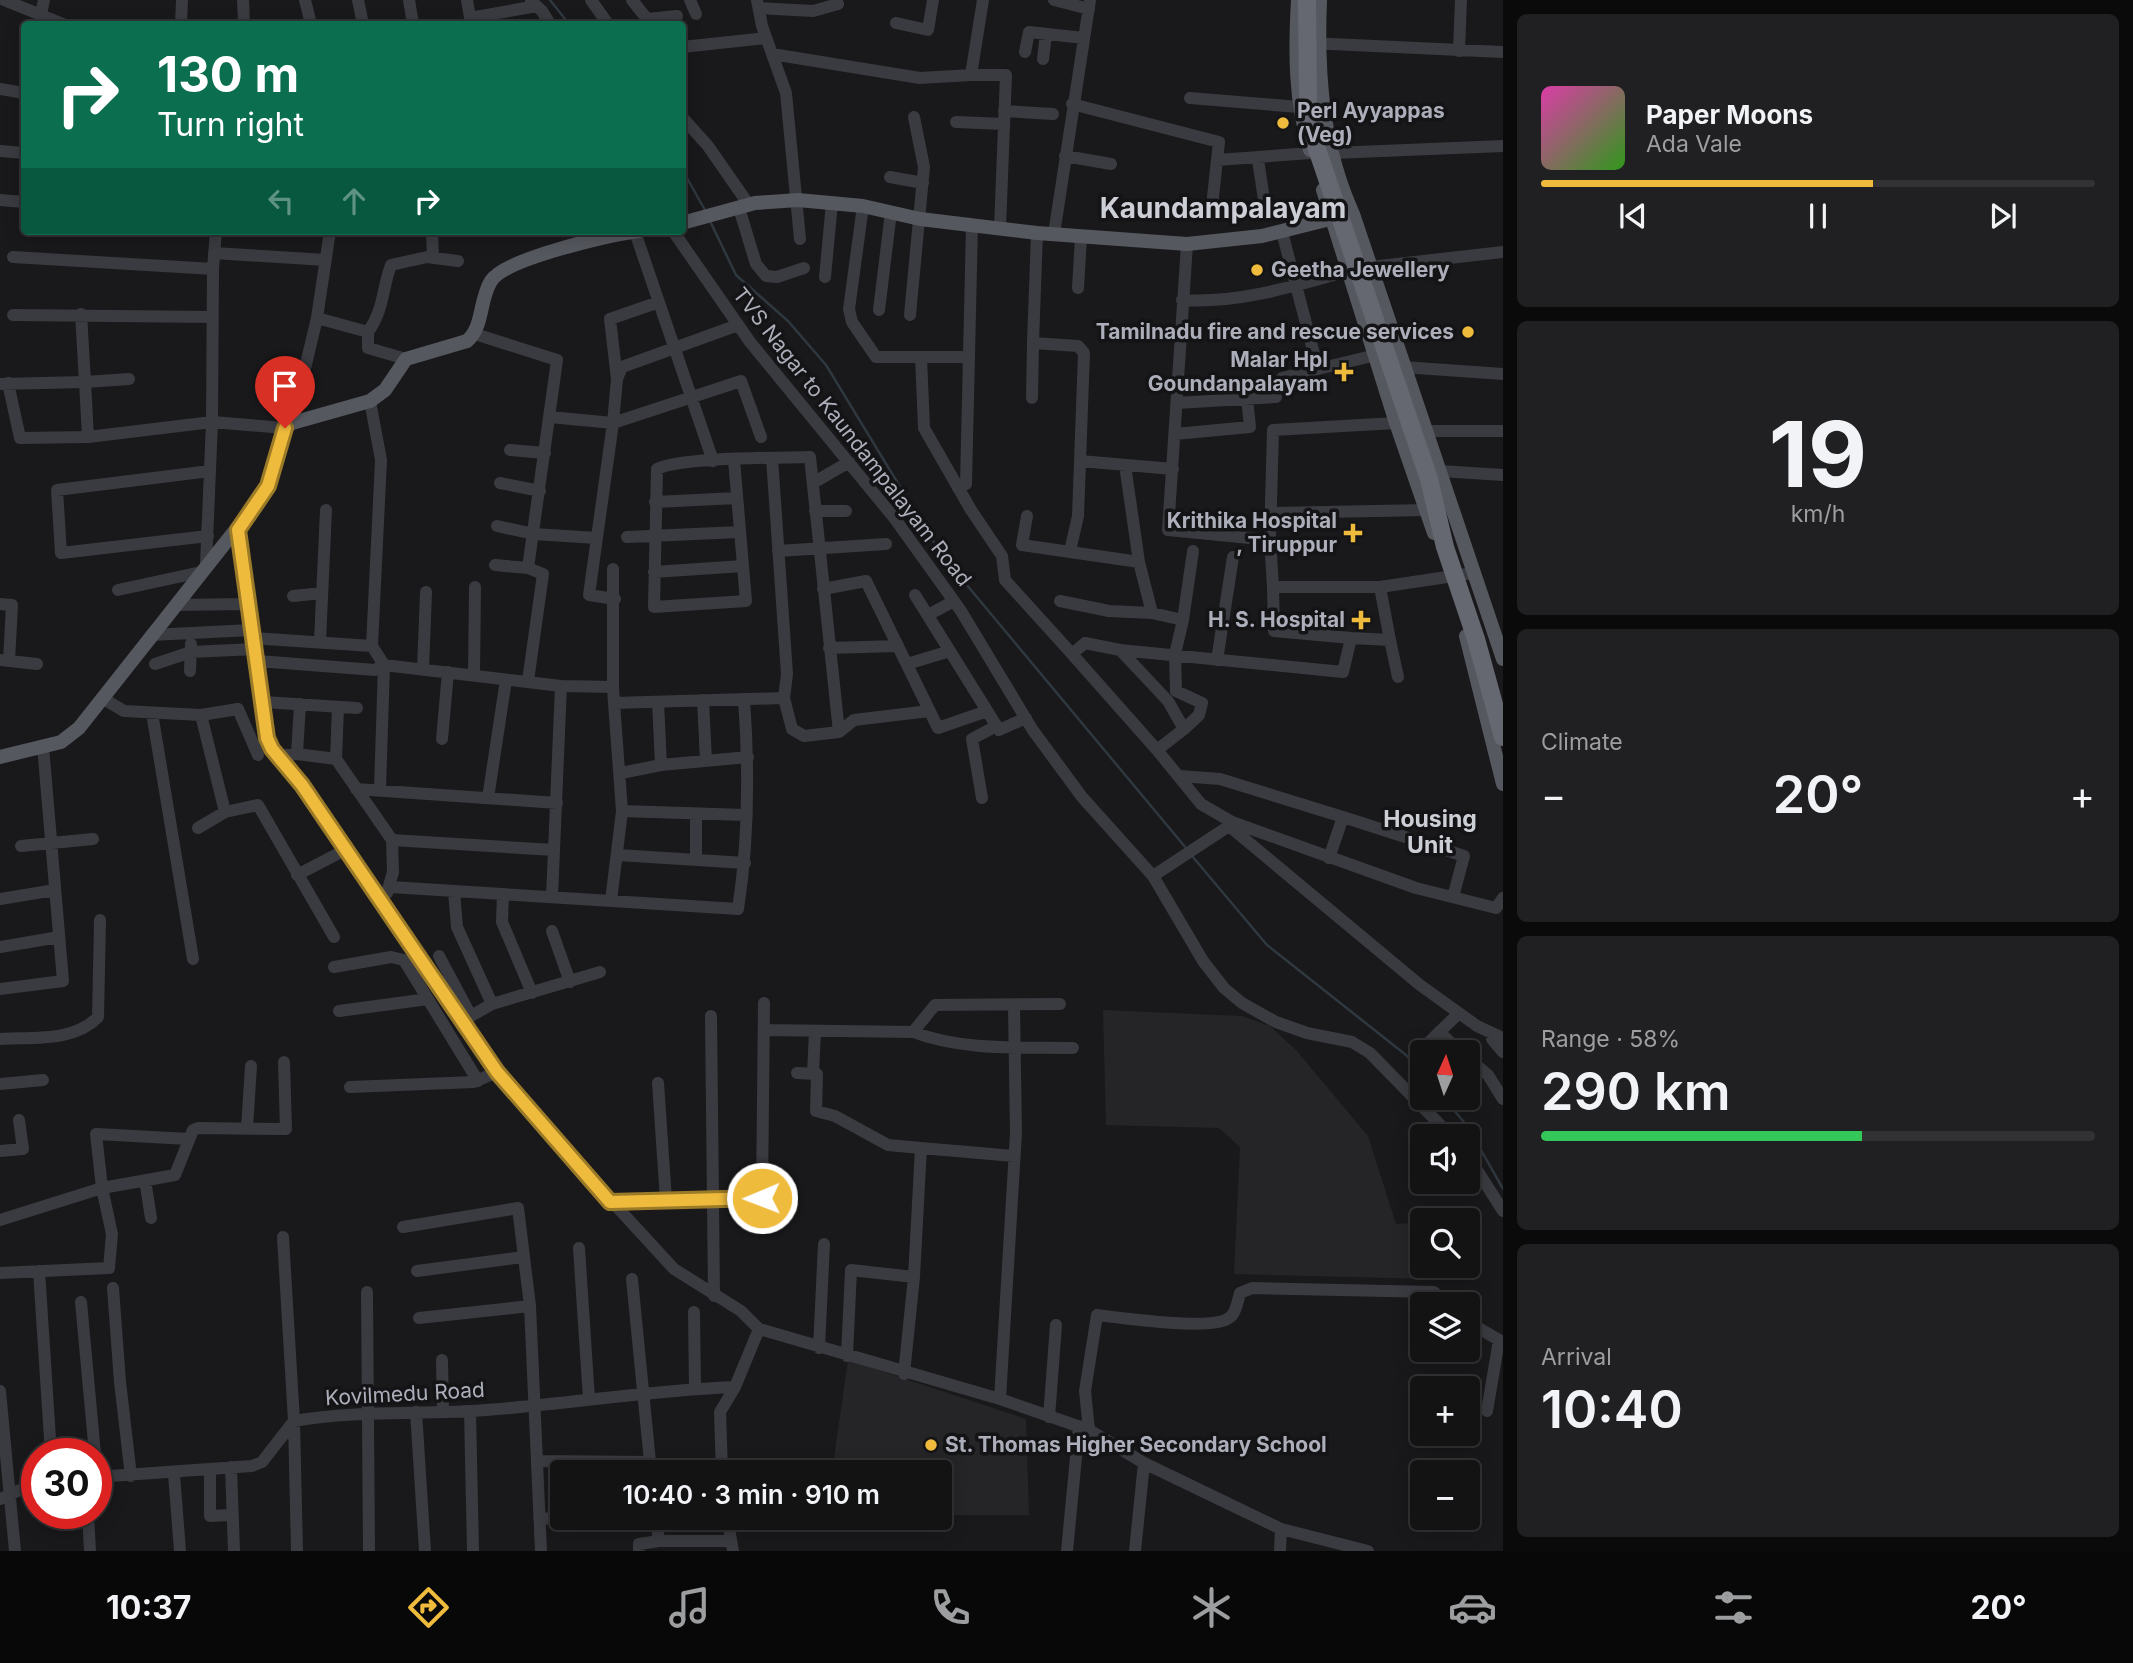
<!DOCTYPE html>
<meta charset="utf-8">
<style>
body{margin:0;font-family:Inter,sans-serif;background:#202022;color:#f1f3f6;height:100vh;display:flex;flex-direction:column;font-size:26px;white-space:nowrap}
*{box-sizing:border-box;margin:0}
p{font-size:23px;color:#9d9ea0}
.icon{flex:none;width:38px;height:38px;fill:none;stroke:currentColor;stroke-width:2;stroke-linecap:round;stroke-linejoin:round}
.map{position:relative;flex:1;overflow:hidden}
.sheet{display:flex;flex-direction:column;gap:14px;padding:14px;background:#0a0a0b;width:630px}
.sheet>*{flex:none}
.guide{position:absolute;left:21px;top:21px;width:665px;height:214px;border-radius:7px;box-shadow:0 4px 18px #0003,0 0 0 2px #323234;background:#0b6e4f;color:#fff;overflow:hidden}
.needle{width:46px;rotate:3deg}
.buttons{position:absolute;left:1410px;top:1040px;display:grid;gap:14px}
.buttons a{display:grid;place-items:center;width:70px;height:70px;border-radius:7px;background:#131314;box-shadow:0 4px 18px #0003,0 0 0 2px #323234;font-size:35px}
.speed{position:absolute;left:21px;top:1438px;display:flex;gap:14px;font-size:35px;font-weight:700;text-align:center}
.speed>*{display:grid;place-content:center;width:91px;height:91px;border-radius:50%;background:#131314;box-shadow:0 4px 18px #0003,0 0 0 2px #323234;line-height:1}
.speed .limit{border:10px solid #d22;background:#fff;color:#111}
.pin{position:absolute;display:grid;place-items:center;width:60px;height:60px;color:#fff;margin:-72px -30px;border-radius:50% 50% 50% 0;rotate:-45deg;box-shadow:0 0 7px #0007}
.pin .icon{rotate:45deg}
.me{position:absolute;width:77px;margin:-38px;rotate:269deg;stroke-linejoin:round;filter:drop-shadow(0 0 5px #0008)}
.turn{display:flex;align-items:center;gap:24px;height:147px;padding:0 21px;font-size:32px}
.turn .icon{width:91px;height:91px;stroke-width:2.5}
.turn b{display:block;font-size:49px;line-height:60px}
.lanes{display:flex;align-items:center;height:66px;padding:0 21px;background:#0003;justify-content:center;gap:35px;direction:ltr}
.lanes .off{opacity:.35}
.big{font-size:52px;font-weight:600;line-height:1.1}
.sheet .widget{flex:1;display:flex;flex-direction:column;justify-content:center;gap:10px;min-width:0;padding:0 24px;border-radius:10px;background:#202022}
.sheet .dial{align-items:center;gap:0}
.dial b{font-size:91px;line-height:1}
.song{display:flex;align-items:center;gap:21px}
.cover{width:84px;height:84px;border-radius:10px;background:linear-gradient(135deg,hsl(320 70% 55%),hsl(110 70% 35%))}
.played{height:7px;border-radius:4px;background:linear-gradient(90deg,#efbb3d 60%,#323234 60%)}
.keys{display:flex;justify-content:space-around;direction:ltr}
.heat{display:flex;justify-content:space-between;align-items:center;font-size:38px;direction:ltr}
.charge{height:10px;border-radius:5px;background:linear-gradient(90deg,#34c759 58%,#323234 0)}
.trip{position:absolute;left:550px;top:1460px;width:402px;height:70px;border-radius:7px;background:#131314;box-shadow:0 4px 18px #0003,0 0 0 2px #323234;font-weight:600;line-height:70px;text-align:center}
.tab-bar{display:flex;height:112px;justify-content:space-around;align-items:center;background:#080808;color:#9d9ea0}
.tab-bar .icon{width:49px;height:49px}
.tab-bar .current{color:#efbb3d}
.tab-bar b{font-size:32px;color:#f1f3f6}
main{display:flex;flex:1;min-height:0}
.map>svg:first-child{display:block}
.built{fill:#252528}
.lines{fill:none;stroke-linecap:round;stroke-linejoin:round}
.stream{stroke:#2f373f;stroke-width:2.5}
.minor{stroke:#3a3b40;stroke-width:12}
.major{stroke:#56585f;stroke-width:14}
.highway-bridge{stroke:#666871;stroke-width:18}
.route-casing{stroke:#9b7a28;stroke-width:18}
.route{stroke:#efbb3d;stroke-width:12}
.poi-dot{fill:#efbb3d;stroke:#141416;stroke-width:2.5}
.labels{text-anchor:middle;stroke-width:7;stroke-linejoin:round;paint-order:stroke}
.poi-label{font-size:21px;font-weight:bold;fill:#acafba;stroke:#141416;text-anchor:end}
.street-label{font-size:21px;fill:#acafba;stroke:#141416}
.neighbourhood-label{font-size:23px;font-weight:bold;fill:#cdcfd6;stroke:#141416}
.district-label{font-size:28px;font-weight:bold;fill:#cdcfd6;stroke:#141416}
</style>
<main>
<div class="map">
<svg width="1503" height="1551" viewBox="0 0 1503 1551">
<rect width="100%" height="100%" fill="#19191b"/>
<path class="built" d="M1103 1010 1242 1016 1270 1026 1297 1051 1368 1136 1396 1224 1422 1222 1423 1265H1429L1431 1279 1234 1274 1240 1147 1219 1128 1106 1125Z
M848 1360 1026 1419 1029 1515H940V1472H832Z"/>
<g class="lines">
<path class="stream" d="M550 0 569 24
M682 169 706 212
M710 221 736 275 788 321 826 365 941 554 1186 848
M1192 856 1267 945 1406 1055 1423 1074
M1443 1097 1468 1127 1503 1189"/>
<path class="minor" d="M4 0 63 24
M243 0 244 24
M305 0 311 24
M358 0 363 24
M409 0 413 24
M467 0 471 24
M591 0 608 24
M632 0 647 19 677 16
M690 0 696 14
M757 0 762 26 786 93 800 239
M1054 0 1089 9
M531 1 542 11 550 24
M759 8 813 11 838 4
M470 18 537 6
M896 23 928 30 933 0
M39 24 44 0
M181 24 182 0
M1310 43 1503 52
M682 47 766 38
M1459 51 1461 0
M1025 52 1029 32 1084 38
M772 54 920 78 971 75 983 0
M1043 59 1046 34
M971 75H1006L1000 228
M0 89 24 93
M1190 98 1299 107
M1072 104 1219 142 1211 215
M1004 111 1053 114
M682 117 708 146 749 205
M956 122 1004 124
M0 151 24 153
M1333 153 1503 146
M1065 156 1111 164
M1217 160 1311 153
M1258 160 1265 206
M890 177 923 183
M0 200 24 202
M863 206 849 309 852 322 876 357H969
M739 208 756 264 766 276 777 277 804 268
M216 231 213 269 212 422 285 428
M432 231 433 257
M673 231 750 342 895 519 961 611 1032 729 1082 797 1153 876 1203 961 1224 988 1242 1003 1276 1022 1307 1033 1352 1042 1370 1053 1451 1136
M635 232 713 461
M1282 232 1318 369 1282 378
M1037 233 1033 343 1078 346 1084 353 1078 516 1070 551
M1054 234 1090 0
M1187 244 1168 530 1270 540
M214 253 326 260
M13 257 213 269
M1370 267 1503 252
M825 277 832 203
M1078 288 1081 237
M1182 300C1238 304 1295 286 1348 271
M879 310 891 212
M81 314 85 382 129 379
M13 315 213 317
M910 315 924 167 914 117
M317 318 368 332V348L406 359
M368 332C384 310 382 289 391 265L427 257 458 261
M475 334 557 360 528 568
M921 357 924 428 971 510 1002 556 1005 580 1072 654 1085 643 1120 650 1168 701 1184 729 1157 750 1201 804 1232 822 1416 888 1496 908 1503 898
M1403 367 1503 374
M1318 369 1376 355
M617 379 610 319 659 302
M8 383 20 438 88 437
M0 384 85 382 88 437 212 422 206 565
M1032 398 1033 343
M370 401 381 460 372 646
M1177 403 1276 397
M550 417 613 423 617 379 622 367 738 325
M292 423 317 318 330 231
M1425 431H1503
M1175 434 1250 427 1247 398
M510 450 545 453
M734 460 746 601 654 607 657 469C680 457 779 458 810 457L839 732
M1080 461 1173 469
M1125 465 1139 562 1152 613 1183 620 1175 654 1176 691 1202 703 1199 715 1184 729
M1440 471 1503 475
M500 483 540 491
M813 483 849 462
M958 488 966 484 972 225
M655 502 737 498
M815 511H846
M1272 513 1427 510
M1027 516 1022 545 1139 562
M497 526 534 534 597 538
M238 530 247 611 261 676 265 727 277 756 297 754 336 759 392 840 393 872 387 893
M208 536 61 553 57 490 210 471
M627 537 740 532
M778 551 886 544
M495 565 528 568 543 574 528 681
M613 569V687
M654 572 743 566
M1273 587 1270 540 1273 430 1396 423
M823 589 866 581 938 728 987 711
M118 590 201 572
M915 595 999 730 1026 718
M293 596 322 593
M615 599 589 595 613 423 741 381 761 437
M1060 601 1109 611 1152 613
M0 604 12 605 9 661
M175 605 246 604
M928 615 954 601
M1183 620 1193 551
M151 635 251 630
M252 638 372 646 384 665 380 789
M1351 638 1274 631 1273 587H1380L1474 573
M1390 640 1398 677
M320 641 326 510
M829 648 898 646
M1120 650 1343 672 1351 638 1390 640 1380 587
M1072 654 1157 750
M0 660 37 664
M1217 660 1233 557
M258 661 375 670 384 665 561 686 613 687 614 703 784 698 787 674 772 458
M155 664 191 652 255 649
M907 664 950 651
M423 669 426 592
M190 671 191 644
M474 675 475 587
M102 698 124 711 201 715 238 709 258 755
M784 698 792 729 804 736 839 732 854 720 929 711
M703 700 706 761
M263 702 357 708
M658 702 661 765
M152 713 193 959
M201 715 225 812 258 805 334 937
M442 739 448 672
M297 754 300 704
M277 756 302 785 461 1022 517 1098 674 1269 741 1311 759 1329 1000 1399 1089 1430 1144 1463 1281 1529 1368 1551
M336 759 338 707
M621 773 661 765 748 757
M1180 776 1220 779 1343 817 1329 858
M356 789 557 803
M488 798 506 680
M982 798 972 739 996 726
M622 811 745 815
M696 814V860
M1343 817 1464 856 1453 897
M1232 822 1229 826 1420 985 1477 1026 1503 1038
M198 828 225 812
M392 840 554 850
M21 846 93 839
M618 855 745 863
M297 875 347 849
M1153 876 1229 826
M391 887 738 909C749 839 749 768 744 699
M454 891 457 927 492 1004
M503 894 502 922 532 993
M552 897 561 686
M0 899 55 890
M611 901 622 811 614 703
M552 931 570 982
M0 947 59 937
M439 956 471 1016 465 1020
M334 967 391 957 404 960 478 1081
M0 989 63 981 43 746
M339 1011 428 999
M471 1016 492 1004 600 972
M711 1016 714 1296
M764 1030 913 1032C963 1051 1020 1047 1073 1048
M913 1032 935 1005 1060 1004
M1439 1032 1461 1052
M1497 1035 1492 1039 1503 1052
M0 1039C33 1037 74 1042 98 1017L100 920
M1423 1048 1459 1013
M1468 1058 1488 1075 1503 1099
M797 1073 817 1074 816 1111 835 1116 888 1145 921 1148 914 1277 904 1374
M813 1074 815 1031
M658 1083 666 1200
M0 1084 43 1080
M350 1087 474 1082 497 1072
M247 1128 251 1066
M921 1148 1014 1156
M0 1151 23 1149 19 1120
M1468 1156 1503 1211
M145 1180 151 1218
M610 1202 762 1198 764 1003
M0 1220 102 1188 175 1175 193 1130 198 1128 286 1129 284 1062
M403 1227 518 1208 530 1306 541 1551
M283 1237 294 1421 297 1551
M579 1248 589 1399
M39 1271 51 1454
M417 1271 523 1257
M0 1273 109 1268 112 1234 102 1188 96 1134 189 1139
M632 1279 651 1472
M113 1288 120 1382 131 1476
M367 1292 369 1551
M81 1302 95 1454
M694 1312 695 1388
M419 1318 530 1306
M1468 1322 1499 1340 1487 1411
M819 1348 824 1244
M847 1356 851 1270 914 1277
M442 1360 443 1411
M0 1391 15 1551
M1000 1399 1016 1133 1014 1006
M470 1411 473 1551
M416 1412 425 1551
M1049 1417 1056 1325
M1089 1430 1085 1391 1097 1315C1122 1318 1212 1331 1229 1318 1236 1314 1238 1300 1240 1293L1252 1288 1434 1292 1445 1304
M537 1461 650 1462
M231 1467 234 1551
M210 1471V1516L231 1515
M722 1472 720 1412 735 1387 759 1329
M174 1474 180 1551
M96 1477 252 1466 262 1462 294 1421C358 1410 422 1415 486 1410 569 1404 652 1390 735 1387
M0 1499 37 1482
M88 1514 90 1551
M727 1517 733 1551
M539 1518 590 1521
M659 1541H731
M639 1551V1544L659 1541 656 1517
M1067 1551 1079 1426
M1135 1551 1144 1463
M1280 1551 1281 1529"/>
<path class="major" d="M1298 0C1295 52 1295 101 1310 150
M1320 0C1317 74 1322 145 1353 214L1503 659
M1323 190 1396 423 1434 533
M682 223 755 203 798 200 863 206 920 219 1037 233 1187 244 1262 236 1338 217
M1466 636 1503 784
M0 757 61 742 79 728 260 499 268 487 285 428 292 423 370 401 385 390 406 359 467 341C484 326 479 300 491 281 506 258 610 235 639 231"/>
<path class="highway-bridge" d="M1307 0 1308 101 1316 146 1429 479 1445 547 1476 639 1503 737"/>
</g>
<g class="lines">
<defs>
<path id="route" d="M285 428 268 486 238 530 267 738 272 749 302 785 497 1072 610 1202 762 1198"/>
</defs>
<use href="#route" class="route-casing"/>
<use href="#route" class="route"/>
</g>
<g class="poi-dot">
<circle cx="1283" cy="123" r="7"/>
<circle cx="1257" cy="270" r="7"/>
<circle cx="1468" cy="332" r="7"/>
<path d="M1340.5 361.5h7v7h7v7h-7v7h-7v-7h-7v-7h7z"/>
<path d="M1349.5 522.5h7v7h7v7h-7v7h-7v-7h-7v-7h7z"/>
<path d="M1357.5 609.5h7v7h7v7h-7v7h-7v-7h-7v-7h7z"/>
<circle cx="931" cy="1445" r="7"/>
</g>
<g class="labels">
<g class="poi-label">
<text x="1297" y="118" text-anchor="start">Perl Ayyappas<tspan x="1297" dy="24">(Veg)</tspan></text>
<text x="1271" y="277" text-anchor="start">Geetha Jewellery</text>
<text x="1454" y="339">Tamilnadu fire and rescue services</text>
<text x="1328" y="367">Malar Hpl<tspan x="1328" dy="24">Goundanpalayam</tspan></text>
<text x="1337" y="528">Krithika Hospital<tspan x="1337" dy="24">, Tiruppur</tspan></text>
<text x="1345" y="627">H. S. Hospital</text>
<text x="945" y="1452" text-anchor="start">St. Thomas Higher Secondary School</text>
</g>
<g class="street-label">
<text transform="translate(852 437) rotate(52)" y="7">TVS Nagar to Kaundampalayam Road</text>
<text transform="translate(405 1394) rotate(-3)" y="7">Kovilmedu Road</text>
</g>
<g class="neighbourhood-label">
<text x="1430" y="827">Housing<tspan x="1430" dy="26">Unit</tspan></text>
</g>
<g class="district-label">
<text x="1223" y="218">Kaundampalayam</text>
</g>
</g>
</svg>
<div class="buttons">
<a><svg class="needle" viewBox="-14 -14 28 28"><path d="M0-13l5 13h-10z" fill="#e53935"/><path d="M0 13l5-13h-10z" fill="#9d9ea0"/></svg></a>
<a><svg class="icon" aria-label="sound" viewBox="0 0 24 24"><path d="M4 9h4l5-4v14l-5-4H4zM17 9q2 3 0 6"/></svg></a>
<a><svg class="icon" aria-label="search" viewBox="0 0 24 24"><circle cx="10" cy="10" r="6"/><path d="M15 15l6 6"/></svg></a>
<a><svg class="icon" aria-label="layers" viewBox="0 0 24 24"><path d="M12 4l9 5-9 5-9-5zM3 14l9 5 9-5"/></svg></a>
<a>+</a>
<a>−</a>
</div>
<div class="speed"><div class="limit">30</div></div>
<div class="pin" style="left:285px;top:428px;background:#d93025"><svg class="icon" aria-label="arrive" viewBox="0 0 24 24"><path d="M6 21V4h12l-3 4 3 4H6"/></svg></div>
<svg class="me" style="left:762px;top:1198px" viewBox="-20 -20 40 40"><circle r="17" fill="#efbb3d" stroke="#fff" stroke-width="3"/><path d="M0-11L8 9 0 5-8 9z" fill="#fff"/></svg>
<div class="trip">10:40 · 3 min · 910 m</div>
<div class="guide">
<div class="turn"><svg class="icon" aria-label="right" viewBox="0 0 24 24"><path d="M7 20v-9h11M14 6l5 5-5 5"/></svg><div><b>130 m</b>Turn right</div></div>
<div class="lanes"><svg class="icon off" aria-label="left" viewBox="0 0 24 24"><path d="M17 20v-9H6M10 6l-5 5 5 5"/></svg><svg class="icon off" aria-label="ahead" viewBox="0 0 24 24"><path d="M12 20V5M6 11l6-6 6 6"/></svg><svg class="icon" aria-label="right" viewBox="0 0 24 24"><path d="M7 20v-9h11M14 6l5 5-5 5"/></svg></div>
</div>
</div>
<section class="sheet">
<div class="widget">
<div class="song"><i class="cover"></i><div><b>Paper Moons</b><p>Ada Vale</p></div></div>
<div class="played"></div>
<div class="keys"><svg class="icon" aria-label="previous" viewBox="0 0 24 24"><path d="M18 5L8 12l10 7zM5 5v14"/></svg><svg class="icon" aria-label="pause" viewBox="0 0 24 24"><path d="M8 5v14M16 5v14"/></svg><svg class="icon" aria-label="next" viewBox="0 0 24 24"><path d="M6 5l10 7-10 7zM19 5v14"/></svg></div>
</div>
<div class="widget dial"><b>19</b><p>km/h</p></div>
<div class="widget"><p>Climate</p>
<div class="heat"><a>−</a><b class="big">20°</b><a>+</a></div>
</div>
<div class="widget"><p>Range · 58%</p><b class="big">290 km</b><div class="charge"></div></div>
<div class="widget"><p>Arrival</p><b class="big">10:40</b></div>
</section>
</main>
<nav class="tab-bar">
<b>10:37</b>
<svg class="icon current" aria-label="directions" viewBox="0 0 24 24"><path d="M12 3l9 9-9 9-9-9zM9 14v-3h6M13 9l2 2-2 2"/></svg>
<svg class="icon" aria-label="music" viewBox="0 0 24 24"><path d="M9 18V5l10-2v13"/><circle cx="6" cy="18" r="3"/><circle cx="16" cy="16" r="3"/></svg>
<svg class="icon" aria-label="phone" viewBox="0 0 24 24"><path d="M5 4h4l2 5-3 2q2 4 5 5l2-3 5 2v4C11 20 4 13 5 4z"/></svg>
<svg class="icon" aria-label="climate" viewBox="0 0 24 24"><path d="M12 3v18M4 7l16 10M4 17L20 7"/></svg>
<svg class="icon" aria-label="car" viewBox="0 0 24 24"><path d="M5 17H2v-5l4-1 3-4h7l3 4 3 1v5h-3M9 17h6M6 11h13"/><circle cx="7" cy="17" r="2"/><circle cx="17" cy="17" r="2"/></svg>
<svg class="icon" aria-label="filters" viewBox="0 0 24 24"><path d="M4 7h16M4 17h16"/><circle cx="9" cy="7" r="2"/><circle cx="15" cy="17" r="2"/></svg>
<b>20°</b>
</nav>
